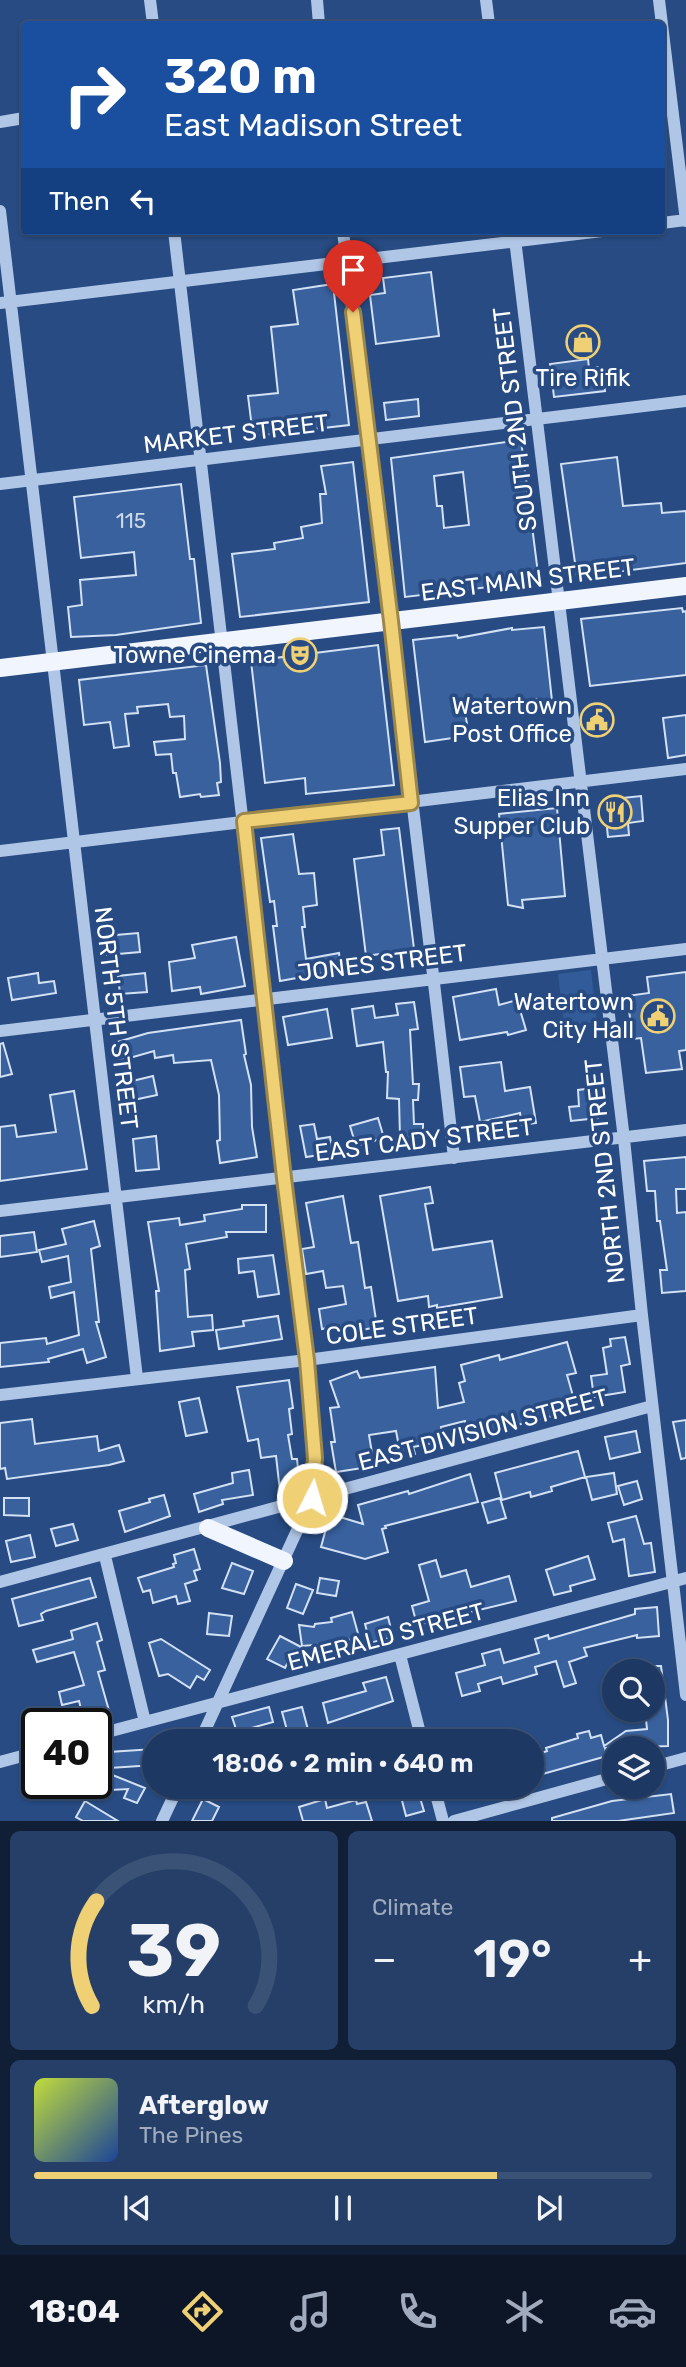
<!DOCTYPE html>
<meta charset="utf-8">
<style>
body{margin:0;font-family:Rubik,sans-serif;background:#253f68;color:#f1f3f6;height:100vh;display:flex;flex-direction:column;font-size:26px;white-space:nowrap}
*{box-sizing:border-box;margin:0}
p{font-size:23px;color:#a0acbe}
.icon{flex:none;width:38px;height:38px;fill:none;stroke:currentColor;stroke-width:2;stroke-linecap:round;stroke-linejoin:round}
.map{position:relative;height:1821px;overflow:hidden}
.drawer{display:flex;flex-direction:column;gap:10px;padding:10px;background:#101f36;flex:1}
.drawer>*{flex:none}
.hud{position:absolute;left:21px;top:21px;width:644px;height:214px;border-radius:7px;box-shadow:0 2px 5px #0004,0 0 0 2px #3b5277;background:#1a4fa0;color:#fff;overflow:hidden}
.fabs{position:absolute;left:602px;top:1659px;display:grid;gap:14px}
.fabs a{display:grid;place-items:center;width:63px;height:63px;border-radius:50%;background:#1d3862;box-shadow:0 2px 5px #0004,0 0 0 2px #3b5277;font-size:35px}
.speed{position:absolute;left:21px;top:1708px;display:flex;gap:14px;font-size:35px;font-weight:700;text-align:center}
.speed>*{display:grid;place-content:center;width:91px;height:91px;border-radius:50%;background:#1d3862;box-shadow:0 2px 5px #0004,0 0 0 2px #3b5277;line-height:1}
.speed .limit{border:4px solid #111;border-radius:10px;background:#fff;color:#111}
.pin{position:absolute;display:grid;place-items:center;width:60px;height:60px;color:#fff;margin:-72px -30px;border-radius:50% 50% 50% 0;rotate:-45deg;box-shadow:0 0 7px #0007}
.pin .icon{rotate:45deg}
.me{position:absolute;width:77px;margin:-38px;rotate:5deg;stroke-linejoin:round;filter:drop-shadow(0 0 5px #0008)}
.turn{display:flex;align-items:center;gap:24px;height:147px;padding:0 28px;font-size:32px}
.turn .icon{width:91px;height:91px;stroke-width:2.5}
.turn b{display:block;font-size:49px;line-height:60px}
.then{display:flex;align-items:center;height:66px;padding:0 28px;background:#0003;gap:14px;font-size:26px}
.big{font-size:52px;font-weight:600;line-height:1.1}
.drawer .widget{flex:1;display:flex;flex-direction:column;justify-content:center;gap:10px;min-width:0;padding:0 24px;border-radius:10px;background:#253f68}
.drawer .dial{align-items:center;gap:0}
.dial svg{height:182px;overflow:visible;fill:none;stroke:#3b5277;stroke-width:7;stroke-linecap:round;text-anchor:middle}
.dial text{fill:#f1f3f6;stroke:none}
.song{display:flex;align-items:center;gap:21px}
.cover{width:84px;height:84px;border-radius:10px;background:linear-gradient(135deg,hsl(70 70% 55%),hsl(220 70% 35%))}
.played{height:7px;border-radius:4px;background:linear-gradient(90deg,#efd075 75%,#3b5277 75%)}
.keys{display:flex;justify-content:space-around;direction:ltr}
.heat{display:flex;justify-content:space-between;align-items:center;font-size:38px;direction:ltr}
.drawer .tiles{flex:1;display:grid;gap:10px;grid-template-columns:1fr 1fr}
.widget:last-child{grid-column:span 2}
.trip{position:absolute;left:142px;top:1729px;width:402px;height:70px;border-radius:35px;background:#1d3862;box-shadow:0 2px 5px #0004,0 0 0 2px #3b5277;font-weight:600;line-height:70px;text-align:center}
.menu{display:flex;height:112px;justify-content:space-around;align-items:center;background:#0c1627;color:#a0acbe}
.menu .icon{width:49px;height:49px}
.menu .selected{color:#efd075}
.menu b{font-size:32px;color:#f1f3f6}
.map>svg:first-child{display:block}
.green{fill:#325c99}
.building{fill:#38619e;stroke:#d3e1f5;stroke-width:2;fill-rule:evenodd}
.lines{fill:none;stroke-linecap:round;stroke-linejoin:round}
.minor{stroke:#b0c6e6;stroke-width:12}
.major{stroke:#f1f5fd;stroke-width:18}
.route-casing{stroke:#9b874c;stroke-width:18}
.route{stroke:#efd075;stroke-width:12}
.labels{text-anchor:middle;stroke-width:7;stroke-linejoin:round;paint-order:stroke}
.number-label{font-size:21px;fill:#cdd8e7}
.poi-label{font-size:24px;fill:#fff;stroke:#274b82;text-anchor:end}
.street-label{font-size:24px;fill:#fff;stroke:#274b82}
</style>
<div class="map">
<svg width="686" height="1821" viewBox="0 0 686 1821">
<rect width="100%" height="100%" fill="#274b82"/>
<path class="green" d="M591 970 597 1022 564 1026 558 974Z"/>
<path class="building" d="M431 272 439 336 376 344 370 295 385 293 383 278Z
M333 284 349 425 253 436 248 396 278 393 271 327 298 324 293 290Z
M588 359 589 368 602 367 605 391 554 397 550 364Z
M418 399 419 416 386 420 384 403Z
M521 440 539 581 405 597 391 458ZM463 472 469 525 444 528 442 506H437L434 476Z
M617 457 623 506 661 503 662 513 686 511V563L577 577 561 464Z
M353 462 369 602 240 617 232 554 275 549 274 543 303 538 301 527 322 523 320 494H326L321 466Z
M181 484 190 559H194L201 623 116 635 71 637 68 607 82 605 80 580 136 575 134 552 81 558 74 497Z
M682 608 683 612 686 611V675L590 686 581 619Z
M544 627 552 701 538 703V699L505 702 506 705 492 706 491 703 464 706 467 724 452 727 453 738 425 742 413 640 457 635 458 638 512 628V630Z
M378 645 394 785 306 794 305 778 265 783 251 661Z
M206 665 220 763 221 782 217 783 219 795 201 797 200 794 180 797 176 773H173L171 754 156 755 154 742 185 739 184 716 170 717 168 704 137 707 138 713 125 714 129 746 114 748 110 722 84 725 79 680Z
M686 715V755L668 758 663 718Z
M641 796 643 821 628 823 629 835 608 837 604 800Z
M557 808 565 896 522 900 523 908 508 905 499 814Z
M399 828 414 949 366 956 354 859 384 855 381 830Z
M293 834 299 874 314 873 317 905 303 907 305 927H302L306 959 339 953 341 970 280 981 273 926H277L274 901 270 902 261 838Z
M138 933 140 952 107 955 105 936Z
M236 937 245 986 201 994 200 987 172 991 169 962 195 958 192 945Z
M686 972V1050L679 1051 682 1069 646 1073 641 1038 633 1039 627 996 649 993 647 977Z
M38 973 39 983 54 981 56 993 12 1000 8 978Z
M145 973 147 992 120 994 118 976Z
M496 989 499 1005 517 1000 526 1030 508 1035 507 1032 460 1040 453 997Z
M414 1002 418 1029 410 1030 413 1084H419L418 1100H413L414 1124H423V1136L400 1137 399 1099 387 1098 388 1072H386L383 1042 357 1046 352 1009 373 1006 375 1018 398 1015 396 1004Z
M327 1009 332 1038 288 1045 283 1017Z
M241 1020 246 1054 244 1055 251 1085 252 1127 257 1157 220 1163 217 1141 220 1140 219 1095 211 1060 174 1063 173 1055 155 1058 154 1051 119 1061 114 1043 148 1033Z
M3 1043 12 1074 0 1077V1044Z
M501 1062 505 1091 530 1087 536 1123 522 1125 520 1113 480 1122 475 1096 464 1097 460 1067Z
M153 1076 157 1095 124 1102 120 1084Z
M594 1088 598 1118 571 1121 569 1107 579 1106 578 1090Z
M74 1091 87 1169 0 1181V1127L15 1125 17 1137 56 1132 50 1095Z
M378 1118 384 1138 356 1146 350 1126Z
M314 1124 317 1139 330 1137 333 1153 306 1157 300 1126Z
M156 1136 159 1169 136 1171 133 1139Z
M686 1157V1189H676L677 1213 686 1212V1291L662 1293 660 1270H667L660 1221H657L655 1191H647L644 1161Z
M430 1187 433 1203 425 1204 433 1250 492 1241 502 1297 437 1308V1305L429 1307 428 1296 398 1301 380 1196Z
M343 1196 351 1243 358 1242 365 1288 371 1287 377 1327 362 1330 361 1323 322 1329 319 1309 346 1304 343 1286 326 1288 323 1271 306 1274 302 1249 314 1247 306 1203Z
M242 1205H266V1232H226L227 1237 186 1244 190 1269 185 1270 188 1317 212 1315 213 1330 192 1332 194 1346 160 1351 156 1291H159L148 1222 179 1218 180 1225 205 1221 204 1215 242 1209Z
M94 1221 100 1246 91 1249 99 1322H96L106 1357 87 1363 83 1349 48 1359 49 1362 0 1367V1343L46 1338 47 1344 79 1335 74 1292 51 1298 49 1287 71 1282 68 1256 42 1262 39 1250 66 1244 62 1229Z
M34 1232 37 1252 0 1257V1236Z
M273 1255 279 1294 258 1297 254 1271 239 1273 238 1259Z
M278 1316 282 1339 219 1349 216 1330 244 1326 243 1321Z
M625 1337 630 1364 621 1366 625 1392 594 1397 591 1376 607 1374 603 1348 611 1346 610 1339Z
M567 1342 576 1373 567 1375 577 1410 524 1423 487 1435 488 1438 470 1442 465 1421 441 1427 444 1441 413 1447 415 1454 401 1457 396 1431 369 1435 372 1453 367 1454 369 1467 336 1472 331 1442H335L330 1408 339 1407 330 1381 357 1371 360 1378 435 1367 438 1408 464 1402 459 1383 465 1381 461 1365 499 1355 500 1360Z
M289 1380 293 1408 289 1409 292 1434 288 1435 292 1459H297L300 1488 280 1491 276 1456 261 1458 258 1439 248 1441 237 1387Z
M199 1398 207 1432 186 1436 179 1402Z
M32 1419 35 1444 97 1436 99 1451 119 1445 124 1461 109 1465 7 1479 5 1468 0 1469V1423Z
M686 1420V1458L681 1459 673 1422Z
M636 1431 640 1452 610 1459 605 1437Z
M578 1451 585 1477 551 1487 552 1491 531 1497 530 1492 502 1500 495 1473Z
M249 1470 253 1495 222 1500 223 1504 199 1512 194 1494 233 1483 232 1473Z
M614 1473 617 1494 592 1500 586 1477Z
M470 1474 478 1502 385 1526 386 1528 382 1529 388 1552 365 1559 321 1547 330 1514 363 1524 358 1505 408 1491 409 1494Z
M637 1481 642 1499 624 1505 618 1486Z
M164 1495 170 1516 125 1532 119 1511 150 1502 149 1499Z
M4 1498H29V1516L4 1515Z
M500 1498 506 1518 488 1523 482 1503Z
M636 1516 644 1544 651 1543 655 1572 629 1576 624 1539 613 1542 608 1523Z
M73 1524 78 1540 56 1546 51 1529Z
M30 1535 35 1557 11 1562 6 1541Z
M194 1549 200 1569 194 1571 197 1580 185 1584 190 1601 178 1604 176 1596 153 1603 150 1590 143 1592 138 1578 174 1567 173 1564 176 1563 174 1555Z
M588 1556 595 1579 570 1586 571 1591 554 1595 546 1570Z
M436 1560 441 1577 466 1570 471 1587 509 1576 516 1601 417 1625 412 1606 429 1601 419 1565Z
M232 1563 253 1571 244 1594 222 1588Z
M90 1578 96 1597 46 1611 41 1614 43 1620 19 1626 12 1599Z
M320 1578 339 1581 336 1596 317 1593Z
M296 1584 313 1590 303 1614 287 1608Z
M657 1607 659 1636 637 1638V1635L584 1648 587 1656 569 1662 576 1683 564 1687 556 1661 535 1667 537 1674 503 1684 501 1677 478 1684 480 1691 462 1696 456 1673 485 1665 482 1654 500 1649 504 1663 539 1653 535 1639 548 1635 549 1639 635 1614V1609Z
M352 1612 359 1637 338 1643 302 1646 299 1625 314 1627 315 1624 332 1622 331 1618Z
M209 1613 232 1616 229 1636 207 1634Z
M388 1617 393 1637 370 1643 365 1624Z
M97 1623 102 1640 97 1642 105 1670 98 1672 110 1714 84 1721 79 1701 62 1705 59 1692 84 1685 74 1652 37 1662 33 1650 73 1639 71 1631Z
M280 1636 303 1648 287 1652 289 1660 285 1668 267 1659Z
M161 1639 210 1670 204 1680 197 1676 190 1688 168 1674 159 1676 149 1643Z
M653 1666H661L668 1720V1746L605 1748 607 1756 532 1777V1756L547 1751 546 1748 578 1738 577 1734 589 1731 591 1738 601 1735 604 1746 626 1731 647 1729 645 1710H653Z
M386 1677 393 1701 328 1723 323 1703 366 1691 363 1683Z
M269 1707 273 1722 237 1732 232 1717Z
M302 1707 311 1741H290L282 1712Z
M154 1749V1765L110 1768 109 1752Z
M110 1774 145 1788 137 1803 124 1798 128 1789 111 1790Z
M417 1788 424 1811 406 1816 400 1793Z
M671 1794 674 1813 618 1821H552V1818L612 1801Z
M203 1799 219 1807 212 1821H192Z
M325 1799 327 1808 356 1800 357 1804 366 1802 372 1821H303L299 1807Z
M85 1801 118 1821H83L76 1817Z"/>
<g class="lines">
<path class="minor" d="M150 0 153 24
M317 0 319 24
M486 0 489 24
M659 0 686 221
M0 122 24 118
M0 211 137 1378
M662 223 686 220
M174 231 284 1178 307 1360 315 1458 312 1498 200 1741
M343 231C379 540 420 849 454 1158
M514 231 624 1139 642 1315 686 1695
M0 303 602 231
M0 484 686 401
M0 851 686 769
M0 1031 686 949
M0 1211 686 1130
M0 1395 307 1360 642 1315
M105 1556 145 1722
M0 1582 652 1406
M400 1655 422 1741
M96 1735 686 1578
M0 1762 37 1752
M653 1767 686 1758
M434 1787 443 1821
M162 1821 178 1787
M454 1821 614 1777"/>
<path class="major" d="M0 668 686 586
M208 1528 284 1561"/>
</g>
<g class="lines">
<defs>
<path id="route" d="M312 1498 315 1458 307 1360 284 1178 244 821 411 803 391 621 353 312"/>
</defs>
<use href="#route" class="route-casing"/>
<use href="#route" class="route"/>
</g>
<defs>
<symbol id="shop-ring" viewBox="-11 -11 22 22"><circle r="9.5" fill="#274b82" stroke="#efd075" stroke-width="1.5"/><path d="M-5-2.5h2.3a2.7 3.5 0 0 1 5.4 0H5L5.5 6h-11ZM-1.5-2.5h3a1.5 2.3 0 0 0-3 0Z" fill="#efd075"/></symbol>
<symbol id="theatre-ring" viewBox="-11 -11 22 22"><circle r="9.5" fill="#274b82" stroke="#efd075" stroke-width="1.5"/><path d="M-5-5.5Q0-4 5-5.5V0Q5 5 0 6Q-5 5-5 0ZM-3.3-2.5H-1v1.5H-3.3ZM1-2.5H3.3v1.5H1ZM-2.8 1Q0 5.5 2.8 1Z" fill="#efd075"/></symbol>
<symbol id="civic-ring" viewBox="-11 -11 22 22"><circle r="9.5" fill="#274b82" stroke="#efd075" stroke-width="1.5"/><path d="M-.6-6.5H3V-4.5H.6V-3L4-1V1h2V6H-6V1h2V-1L-.6-3ZM-1.2 2.5V6h2.4V2.5Z" fill="#efd075"/></symbol>
<symbol id="restaurant-ring" viewBox="-11 -11 22 22"><circle r="9.5" fill="#274b82" stroke="#efd075" stroke-width="1.5"/><path d="M-5-6h1v4h1v-4h1v4h1v-4h1v5L-1.5 .5V6h-2V.5L-5-1ZM5-6V6H3V1.5H1.5Q1.5-4 5-6Z" fill="#efd075"/></symbol>
</defs>
<g fill-rule="evenodd">
<use href="#shop-ring" x="564" y="323" width="38" height="38"/>
<use href="#theatre-ring" x="281" y="636" width="38" height="38"/>
<use href="#civic-ring" x="578" y="701" width="38" height="38"/>
<use href="#restaurant-ring" x="596" y="793" width="38" height="38"/>
<use href="#civic-ring" x="639" y="997" width="38" height="38"/>
</g>
<g class="labels">
<g class="number-label">
<text x="131" y="528">115</text>
</g>
<g class="poi-label">
<text x="583" y="386" text-anchor="middle">Tire Rifik</text>
<text x="276" y="663">Towne Cinema</text>
<text x="572" y="714">Watertown<tspan x="572" dy="28">Post Office</tspan></text>
<text x="590" y="806">Elias Inn<tspan x="590" dy="28">Supper Club</tspan></text>
<text x="634" y="1010">Watertown<tspan x="634" dy="28">City Hall</tspan></text>
</g>
<g class="street-label">
<text transform="translate(515 419) rotate(-97)" y="8">SOUTH 2ND STREET</text>
<text transform="translate(236 434) rotate(-7)" y="8">MARKET STREET</text>
<text transform="translate(528 580) rotate(-7)" y="8">EAST MAIN STREET</text>
<text transform="translate(382 963) rotate(-7)" y="8">JONES STREET</text>
<text transform="translate(116 1018) rotate(83)" y="8">NORTH 5TH STREET</text>
<text transform="translate(424 1140) rotate(-7)" y="8">EAST CADY STREET</text>
<text transform="translate(605 1171) rotate(-96)" y="8">NORTH 2ND STREET</text>
<text transform="translate(402 1326) rotate(-8)" y="8">COLE STREET</text>
<text transform="translate(483 1430) rotate(-15)" y="8">EAST DIVISION STREET</text>
<text transform="translate(386 1637) rotate(-15)" y="8">EMERALD STREET</text>
</g>
</g>
</svg>
<div class="fabs">
<a><svg class="icon" aria-label="search" viewBox="0 0 24 24"><circle cx="10" cy="10" r="6"/><path d="M15 15l6 6"/></svg></a>
<a><svg class="icon" aria-label="layers" viewBox="0 0 24 24"><path d="M12 4l9 5-9 5-9-5zM3 14l9 5 9-5"/></svg></a>
</div>
<div class="speed"><div class="limit">40</div></div>
<div class="pin" style="left:353px;top:312px;background:#d93025"><svg class="icon" aria-label="arrive" viewBox="0 0 24 24"><path d="M6 21V4h12l-3 4 3 4H6"/></svg></div>
<svg class="me" style="left:312px;top:1498px" viewBox="-20 -20 40 40"><circle r="17" fill="#efd075" stroke="#fff" stroke-width="3"/><path d="M0-11L8 9 0 5-8 9z" fill="#fff"/></svg>
<div class="trip">18:06 · 2 min · 640 m</div>
<div class="hud">
<div class="turn"><svg class="icon" aria-label="right" viewBox="0 0 24 24"><path d="M7 20v-9h11M14 6l5 5-5 5"/></svg><div><b>320 m</b>East Madison Street</div></div>
<div class="then">Then<svg class="icon" aria-label="left" viewBox="0 0 24 24"><path d="M17 20v-9H6M10 6l-5 5 5 5"/></svg></div>
</div>
</div>
<section class="drawer">
<div class="tiles">
<div class="widget dial"><svg viewBox="0 0 100 80">
<path d="M14 69A42 42 0 1 1 86 69"/>
<path d="M14 69A42 42 0 0 1 16 23" stroke="#efd075"/>
<text x="50" y="56" font-size="32" font-weight="700">39</text>
<text x="50" y="72" font-size="11">km/h</text>
</svg></div>
<div class="widget"><p>Climate</p>
<div class="heat"><a>−</a><b class="big">19°</b><a>+</a></div>
</div>
<div class="widget">
<div class="song"><i class="cover"></i><div><b>Afterglow</b><p>The Pines</p></div></div>
<div class="played"></div>
<div class="keys"><svg class="icon" aria-label="previous" viewBox="0 0 24 24"><path d="M18 5L8 12l10 7zM5 5v14"/></svg><svg class="icon" aria-label="pause" viewBox="0 0 24 24"><path d="M8 5v14M16 5v14"/></svg><svg class="icon" aria-label="next" viewBox="0 0 24 24"><path d="M6 5l10 7-10 7zM19 5v14"/></svg></div>
</div>
</div>
</section>
<nav class="menu">
<b>18:04</b>
<svg class="icon selected" aria-label="directions" viewBox="0 0 24 24"><path d="M12 3l9 9-9 9-9-9zM9 14v-3h6M13 9l2 2-2 2"/></svg>
<svg class="icon" aria-label="music" viewBox="0 0 24 24"><path d="M9 18V5l10-2v13"/><circle cx="6" cy="18" r="3"/><circle cx="16" cy="16" r="3"/></svg>
<svg class="icon" aria-label="phone" viewBox="0 0 24 24"><path d="M5 4h4l2 5-3 2q2 4 5 5l2-3 5 2v4C11 20 4 13 5 4z"/></svg>
<svg class="icon" aria-label="climate" viewBox="0 0 24 24"><path d="M12 3v18M4 7l16 10M4 17L20 7"/></svg>
<svg class="icon" aria-label="car" viewBox="0 0 24 24"><path d="M5 17H2v-5l4-1 3-4h7l3 4 3 1v5h-3M9 17h6M6 11h13"/><circle cx="7" cy="17" r="2"/><circle cx="17" cy="17" r="2"/></svg>
</nav>
